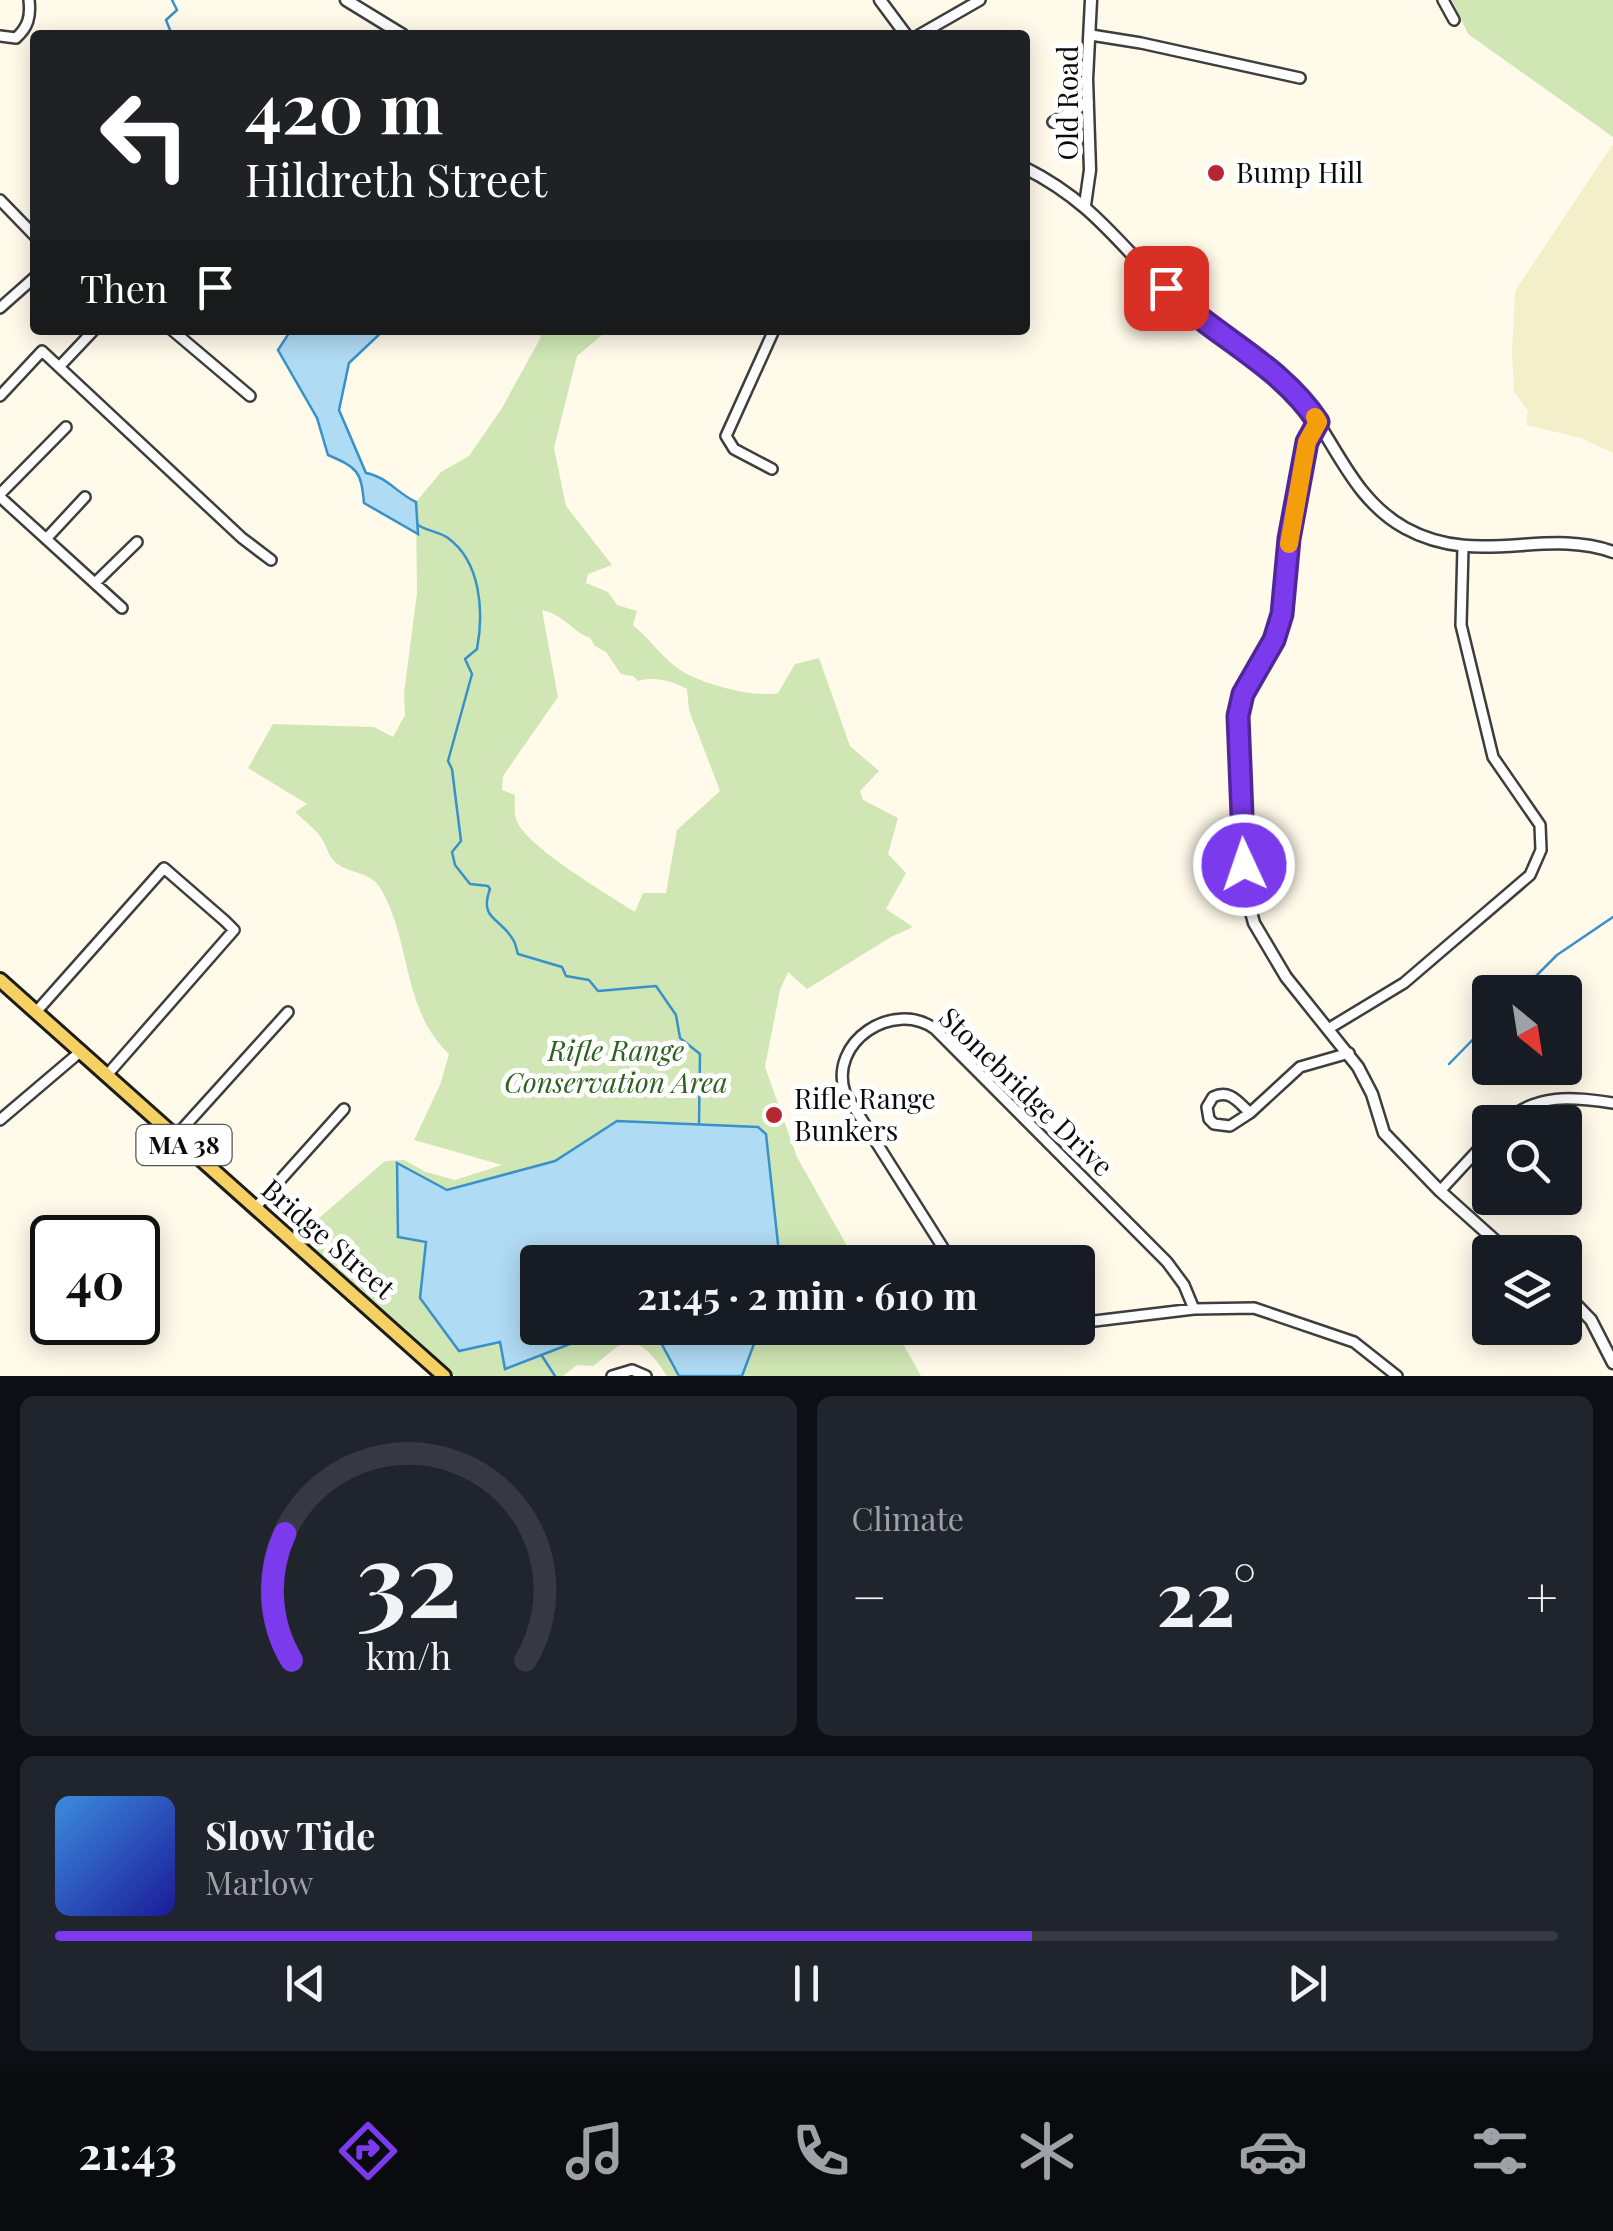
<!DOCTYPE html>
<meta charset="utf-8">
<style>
body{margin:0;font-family:"Playfair Display",serif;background:#20242c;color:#f1f3f6;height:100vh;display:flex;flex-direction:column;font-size:38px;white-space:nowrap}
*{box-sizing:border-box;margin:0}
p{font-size:32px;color:#9ea1a6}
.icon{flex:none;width:55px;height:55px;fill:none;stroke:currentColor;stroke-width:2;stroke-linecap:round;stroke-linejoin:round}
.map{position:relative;height:1376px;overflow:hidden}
.side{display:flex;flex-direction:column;gap:20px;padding:20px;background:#0d0f14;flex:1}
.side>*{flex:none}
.banner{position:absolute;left:30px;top:30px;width:1000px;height:305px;border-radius:10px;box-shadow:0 5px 25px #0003;background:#202124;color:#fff;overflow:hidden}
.needle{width:65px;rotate:150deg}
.tools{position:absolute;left:1472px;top:975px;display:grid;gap:20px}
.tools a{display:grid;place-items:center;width:110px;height:110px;border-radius:10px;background:#171b24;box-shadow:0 5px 25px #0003;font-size:50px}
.speed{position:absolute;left:30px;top:1215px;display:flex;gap:20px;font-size:50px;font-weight:700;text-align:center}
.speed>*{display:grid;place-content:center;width:130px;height:130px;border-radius:50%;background:#171b24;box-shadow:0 5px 25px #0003;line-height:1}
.speed .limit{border:5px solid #111;border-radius:15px;background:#fff;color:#111}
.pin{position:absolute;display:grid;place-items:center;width:85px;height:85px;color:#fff;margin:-42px;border-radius:20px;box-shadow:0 5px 15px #0006}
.me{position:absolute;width:110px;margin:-55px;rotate:357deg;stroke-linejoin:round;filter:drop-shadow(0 0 8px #0008)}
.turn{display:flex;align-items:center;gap:35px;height:210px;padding:0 50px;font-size:45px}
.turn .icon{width:130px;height:130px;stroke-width:2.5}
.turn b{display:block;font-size:70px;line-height:85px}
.then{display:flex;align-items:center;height:95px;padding:0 50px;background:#0003;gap:20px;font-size:38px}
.big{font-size:75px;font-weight:700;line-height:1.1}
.side .card{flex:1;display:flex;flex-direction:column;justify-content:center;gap:15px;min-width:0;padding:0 35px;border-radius:15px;background:#20242c}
.side .dial{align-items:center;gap:0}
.dial svg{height:260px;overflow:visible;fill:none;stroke:#363941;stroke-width:7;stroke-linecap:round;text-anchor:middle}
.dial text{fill:#f1f3f6;stroke:none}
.song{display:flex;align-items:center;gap:30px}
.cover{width:120px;height:120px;border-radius:15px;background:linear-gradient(135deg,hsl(210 70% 55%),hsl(240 70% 35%))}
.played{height:10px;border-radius:5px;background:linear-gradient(90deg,#7c3aed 65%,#363941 65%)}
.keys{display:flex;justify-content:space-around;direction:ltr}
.heat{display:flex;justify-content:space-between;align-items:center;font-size:55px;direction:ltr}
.side .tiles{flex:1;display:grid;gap:20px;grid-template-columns:1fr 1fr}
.card:last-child{grid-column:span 2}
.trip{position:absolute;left:520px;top:1245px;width:575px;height:100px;border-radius:10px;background:#171b24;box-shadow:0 5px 25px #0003;font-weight:700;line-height:100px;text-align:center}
.tabs{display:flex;height:160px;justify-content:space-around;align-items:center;background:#090b0e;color:#9ea1a6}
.tabs .icon{width:70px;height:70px}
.tabs .on{color:#7c3aed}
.tabs b{font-size:45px;color:#f1f3f6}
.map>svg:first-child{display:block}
.farmland{fill:#f3efcb}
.green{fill:#d0e7b5;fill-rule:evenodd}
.water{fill:#b0dbf4;stroke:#3991ca;stroke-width:2.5}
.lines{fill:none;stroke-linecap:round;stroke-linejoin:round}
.stream{stroke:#3991ca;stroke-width:2.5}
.minor-casing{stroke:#3e3e3e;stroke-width:14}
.tertiary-casing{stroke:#3e3e3e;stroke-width:15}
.primary-casing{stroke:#1c1c1c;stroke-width:18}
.minor{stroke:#fff;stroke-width:9}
.tertiary{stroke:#fff;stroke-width:10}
.primary{stroke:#f5d163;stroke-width:12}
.route-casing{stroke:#51269a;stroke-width:25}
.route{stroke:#7c3aed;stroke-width:18}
.slow{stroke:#f59e0b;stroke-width:18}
.poi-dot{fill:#b7272f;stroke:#fff;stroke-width:4}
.labels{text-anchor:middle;stroke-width:10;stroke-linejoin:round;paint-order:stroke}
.shield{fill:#fff;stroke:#545454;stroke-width:2.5}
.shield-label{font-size:25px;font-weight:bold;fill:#0b0b0b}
.street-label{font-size:28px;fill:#0b0b0b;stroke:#fff}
.poi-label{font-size:28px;fill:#0b0b0b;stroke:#fff;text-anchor:start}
.park-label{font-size:28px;font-style:italic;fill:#2c611e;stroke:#fff}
</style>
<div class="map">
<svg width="1613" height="1376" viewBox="0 0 1613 1376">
<rect width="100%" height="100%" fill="#fffaea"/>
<path class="farmland" d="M1613 144V453L1581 438 1526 425 1528 411 1514 391 1512 353 1515 291Z"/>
<path class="green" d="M1452 0H1613V137L1468 34Z
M536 330H608L577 356 554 448 566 506 612 565 588 574 586 583 608 592 617 605 637 611 633 625C652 641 664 661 685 673 707 685 755 698 778 693L795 664 819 658 850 746 879 771 860 791 863 800 898 818 888 854 906 873 886 909 913 927 891 937 807 989 788 972 780 990 765 1067 797 1157 856 1262H538V1328H894L921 1376H667C655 1358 637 1331 614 1349 607 1355 601 1360 593 1366L577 1365 563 1376H455L312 1250 303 1238 304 1231 385 1161 404 1160 426 1172 455 1180 502 1165 414 1140 440 1085 449 1054C401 1009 412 939 379 886 369 871 344 873 333 860 328 854 326 845 322 839 316 829 304 821 295 812L307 804 248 768 273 724 374 727 393 737 405 715 404 693 417 593 416 502 441 472 469 456 502 408 541 337ZM542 610C564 615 572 631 590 638L595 646 606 652 621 674 633 676 638 681C654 676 673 681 687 689L689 710 720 791 677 830 666 893H643L635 912C609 895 524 846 516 819 514 812 515 802 515 795L502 790 503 776 558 697Z"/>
<path class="water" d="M291 330H384L349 363 339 410 366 473C386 476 398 494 416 502L418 534 364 503C361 471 358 468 328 455L317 418 278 350Z
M617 1121 758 1127 766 1134 780 1262H538V1328H638L588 1337 505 1369 500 1342 459 1351 420 1298 426 1242 398 1237 397 1163 447 1190 555 1161Z
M653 1328H760L742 1376H679Z"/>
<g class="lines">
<path class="stream" d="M172 35 166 20 177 10 172 0
M418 525C427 531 440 532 448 538 481 562 484 612 477 649L465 659 472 674 448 761 452 769 461 841 452 852 455 865 470 884 488 886 490 889C479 919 499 917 512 938 516 943 516 949 518 954L562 967 566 976 589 980 598 991 656 986 676 1015 680 1038 700 1054 699 1124
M1520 992 1557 955 1613 917
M1449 1064 1490 1022
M542 1356 555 1376"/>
<defs>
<path id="minor" d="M1443 0 1454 20
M919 35 980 0
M1091 35 1141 43 1300 78
M0 36 16 38C28 27 31 17 29 0
M1053 122 1088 102
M0 200 35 236
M0 308 35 277
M172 330 250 396
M59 367 94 330
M0 396 42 351 242 538 271 560
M772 469 734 449 726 436 774 330
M0 494 66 427
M0 497 122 608
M46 539 85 497
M95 583 137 542
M36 1012 164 868 225 921 234 930 107 1075
M1328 1029 1404 983 1530 875 1541 850 1540 825 1493 757 1461 625 1463 547
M1250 1113C1238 1102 1230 1089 1213 1097L1207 1107 1209 1119 1214 1124 1230 1126 1250 1113 1300 1067 1349 1053
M0 1120 80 1052
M1504 1122C1538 1093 1571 1097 1613 1103
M175 1137 288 1012
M1440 1191 1490 1137
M255 1208 344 1109
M952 1262 845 1093C828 1042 893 999 935 1029L1167 1262 1184 1285 1194 1309
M1078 1323 1194 1309 1254 1308 1354 1342 1397 1376
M1000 1328 1020 1331 1045 1328
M612 1376 632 1370 646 1376"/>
<path id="tertiary" d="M346 0 403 35
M880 0 906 35
M1025 168C1097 204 1122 250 1178 301 1213 333 1261 352 1293 388 1333 434 1349 497 1405 528 1477 568 1545 527 1613 552
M1085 205 1090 170 1087 79 1091 0
M1317 422 1307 442 1289 539 1282 614 1274 640 1243 694 1238 716 1245 890 1254 923 1286 977 1358 1067 1372 1094 1384 1133 1440 1191 1508 1252
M1565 1293 1591 1320 1613 1363"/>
<path id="primary" d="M0 980 444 1376"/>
</defs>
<use href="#minor" class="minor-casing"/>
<use href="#tertiary" class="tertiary-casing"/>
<use href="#primary" class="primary-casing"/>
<use href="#minor" class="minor"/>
<use href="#tertiary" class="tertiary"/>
<use href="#primary" class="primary"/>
</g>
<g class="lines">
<defs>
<path id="route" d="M1166 288C1214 337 1279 363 1318 422L1307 442 1289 539 1282 614 1274 640 1243 694 1238 716 1244 865"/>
</defs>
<use href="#route" class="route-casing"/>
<use href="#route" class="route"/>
<path class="slow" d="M1289 544 1307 442 1318 422 1315 417"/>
</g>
<g class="poi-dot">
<circle cx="1216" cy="173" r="10"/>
<circle cx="774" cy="1115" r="10"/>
</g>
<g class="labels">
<rect class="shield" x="136.5" y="1125" width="95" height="40" rx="8"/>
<g class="shield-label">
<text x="184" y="1154">MA 38</text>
</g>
<g class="street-label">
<text transform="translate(1068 103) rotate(-90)" y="10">Old Road</text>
<text transform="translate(1026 1092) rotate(44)" y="10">Stonebridge Drive</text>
<text transform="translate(328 1239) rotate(41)" y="10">Bridge Street</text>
</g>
<g class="poi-label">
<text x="1236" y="183">Bump Hill</text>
<text x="794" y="1109">Rifle Range<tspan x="794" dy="32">Bunkers</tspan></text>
</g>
<g class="park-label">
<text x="616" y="1061">Rifle Range<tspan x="616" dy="32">Conservation Area</tspan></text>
</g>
</g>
</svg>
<div class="tools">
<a><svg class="needle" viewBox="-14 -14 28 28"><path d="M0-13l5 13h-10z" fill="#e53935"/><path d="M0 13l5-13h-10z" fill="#9ea1a6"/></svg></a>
<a><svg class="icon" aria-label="search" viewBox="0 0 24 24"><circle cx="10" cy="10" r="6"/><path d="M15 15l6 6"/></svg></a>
<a><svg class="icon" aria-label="layers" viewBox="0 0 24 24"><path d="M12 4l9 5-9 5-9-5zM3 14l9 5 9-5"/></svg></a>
</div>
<div class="speed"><div class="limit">40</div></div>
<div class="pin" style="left:1166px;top:288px;background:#d93025"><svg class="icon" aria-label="arrive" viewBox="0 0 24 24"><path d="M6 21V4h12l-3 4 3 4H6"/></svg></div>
<svg class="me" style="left:1244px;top:865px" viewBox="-20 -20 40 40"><circle r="17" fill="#7c3aed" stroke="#fff" stroke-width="3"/><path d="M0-11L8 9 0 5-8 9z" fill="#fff"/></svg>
<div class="trip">21:45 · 2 min · 610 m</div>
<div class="banner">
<div class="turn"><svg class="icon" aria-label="left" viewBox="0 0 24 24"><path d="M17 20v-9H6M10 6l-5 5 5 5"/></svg><div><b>420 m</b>Hildreth Street</div></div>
<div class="then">Then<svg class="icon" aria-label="arrive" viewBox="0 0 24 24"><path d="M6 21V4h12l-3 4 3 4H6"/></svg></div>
</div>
</div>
<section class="side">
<div class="tiles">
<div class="card dial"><svg viewBox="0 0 100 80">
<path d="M14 69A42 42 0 1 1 86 69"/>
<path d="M14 69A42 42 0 0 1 12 30" stroke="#7c3aed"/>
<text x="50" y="56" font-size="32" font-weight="700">32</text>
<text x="50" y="72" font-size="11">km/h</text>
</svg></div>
<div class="card"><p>Climate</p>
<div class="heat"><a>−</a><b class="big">22°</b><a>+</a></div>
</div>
<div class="card">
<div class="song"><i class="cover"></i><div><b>Slow Tide</b><p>Marlow</p></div></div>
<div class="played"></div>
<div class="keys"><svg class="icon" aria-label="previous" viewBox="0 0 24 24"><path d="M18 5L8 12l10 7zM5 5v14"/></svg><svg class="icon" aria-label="pause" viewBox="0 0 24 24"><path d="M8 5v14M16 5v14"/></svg><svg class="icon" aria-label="next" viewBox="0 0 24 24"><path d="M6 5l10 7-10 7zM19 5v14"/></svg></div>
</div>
</div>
</section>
<nav class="tabs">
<b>21:43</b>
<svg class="icon on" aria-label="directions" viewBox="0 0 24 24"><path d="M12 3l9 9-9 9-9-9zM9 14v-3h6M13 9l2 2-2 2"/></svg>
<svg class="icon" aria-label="music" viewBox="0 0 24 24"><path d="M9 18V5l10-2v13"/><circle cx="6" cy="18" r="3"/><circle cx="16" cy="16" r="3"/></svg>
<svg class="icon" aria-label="phone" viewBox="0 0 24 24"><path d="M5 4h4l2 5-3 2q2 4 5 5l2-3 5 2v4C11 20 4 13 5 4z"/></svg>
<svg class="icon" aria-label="climate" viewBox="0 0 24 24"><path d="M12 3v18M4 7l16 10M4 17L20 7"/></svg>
<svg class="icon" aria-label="car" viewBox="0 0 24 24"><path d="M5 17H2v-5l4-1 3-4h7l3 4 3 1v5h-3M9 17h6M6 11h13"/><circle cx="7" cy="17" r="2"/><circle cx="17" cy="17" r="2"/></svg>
<svg class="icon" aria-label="filters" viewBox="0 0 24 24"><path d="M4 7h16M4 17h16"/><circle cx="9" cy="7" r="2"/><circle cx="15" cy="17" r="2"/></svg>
</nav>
